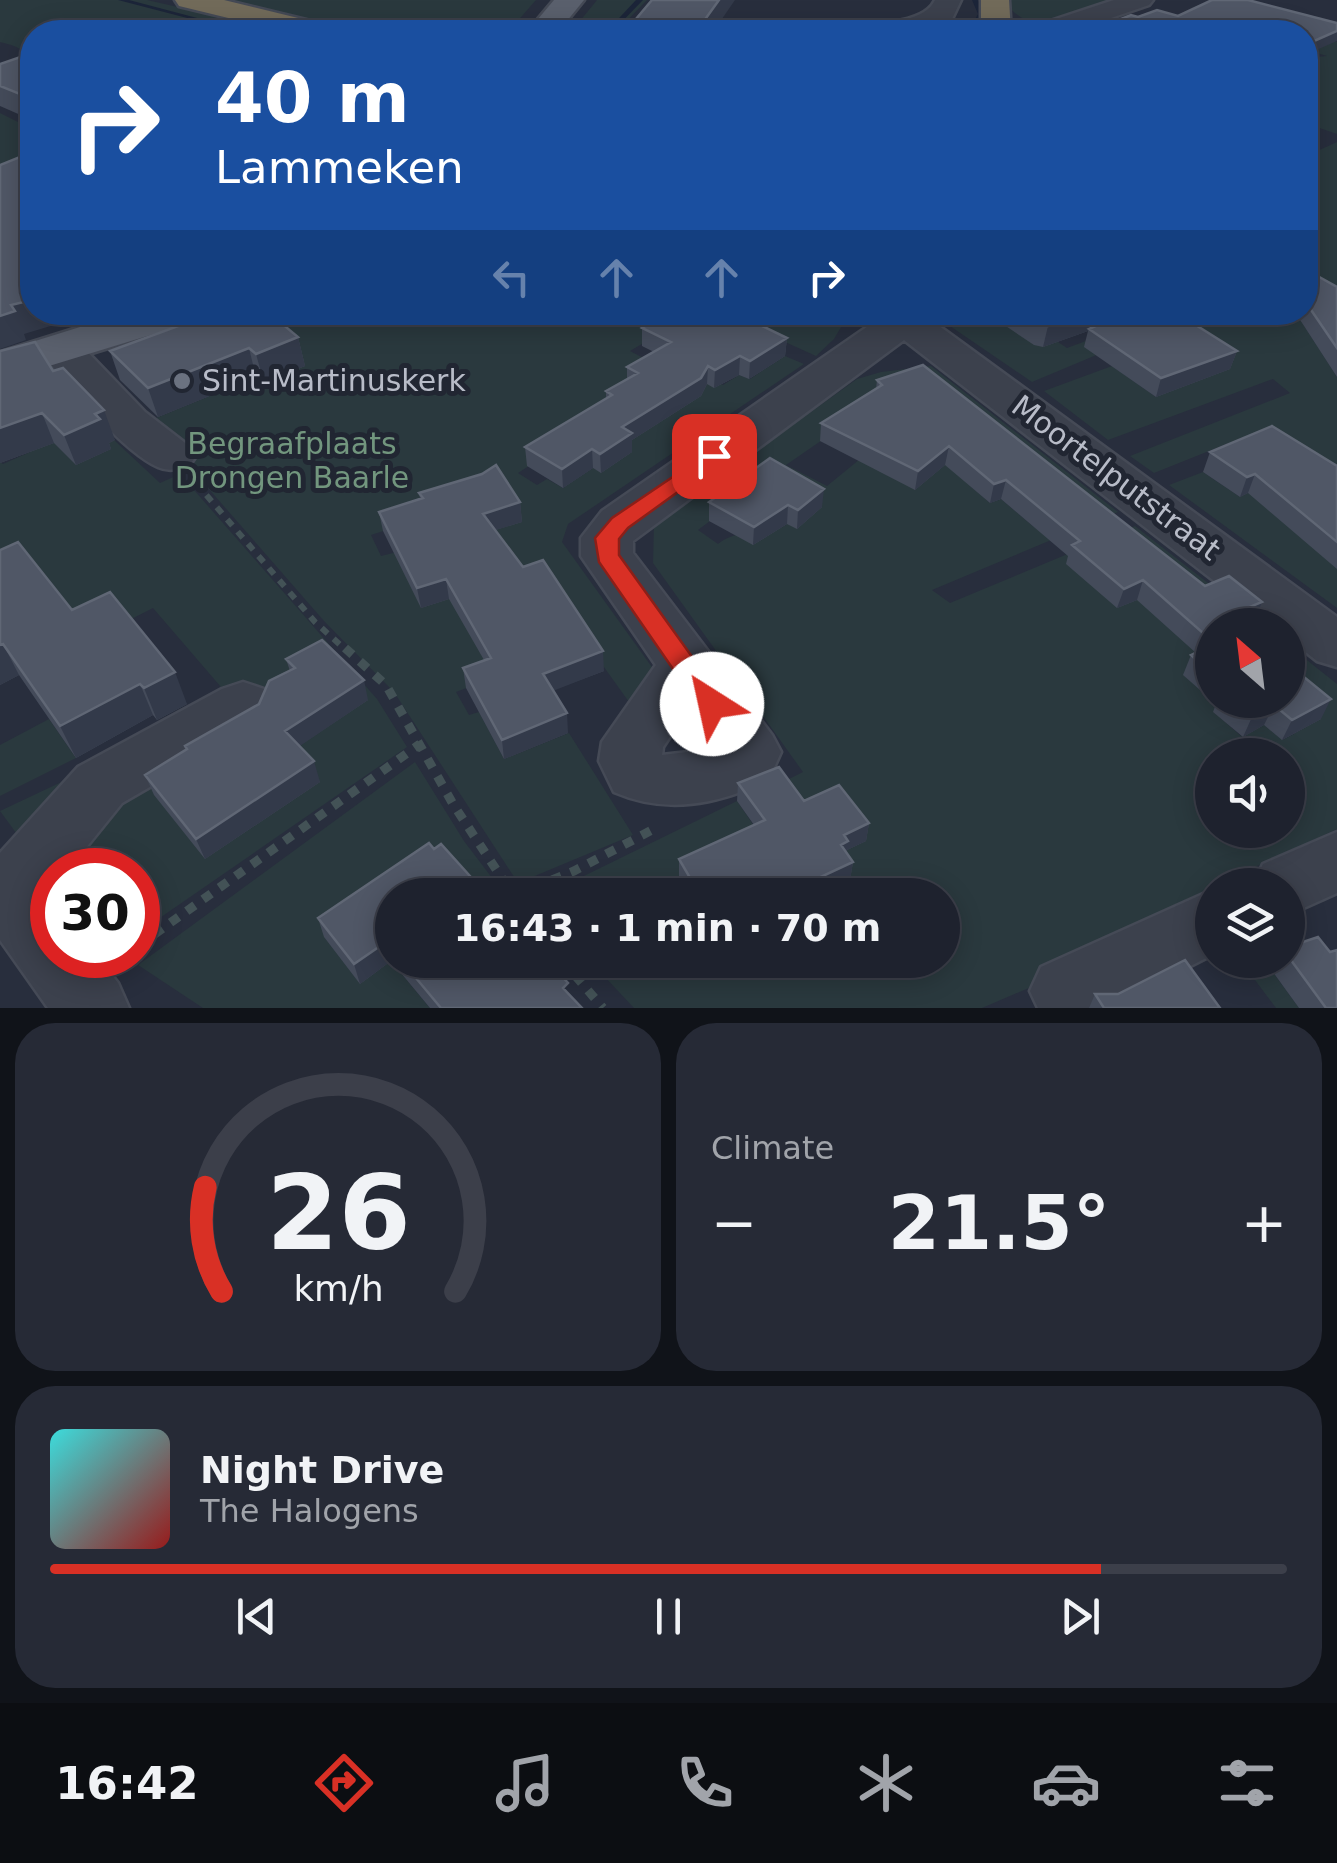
<!DOCTYPE html>
<meta charset="utf-8">
<style>
body{margin:0;font-family:"DejaVu Sans",sans-serif;background:#262a36;color:#f1f3f6;height:100vh;display:flex;flex-direction:column;font-size:38px;white-space:nowrap}
*{box-sizing:border-box;margin:0}
p{font-size:32px;color:#a1a4aa}
.icon{flex:none;width:55px;height:55px;fill:none;stroke:currentColor;stroke-width:2;stroke-linecap:round;stroke-linejoin:round}
.map{position:relative;height:1008px;overflow:hidden}
.panel{display:flex;flex-direction:column;gap:15px;padding:15px;background:#101319;flex:1}
.panel>*{flex:none}
.guide{position:absolute;left:20px;top:20px;width:1298px;height:305px;border-radius:40px;box-shadow:0 5px 25px #0003,0 0 0 2px #3c3f4a;background:#1a4fa0;color:#fff;overflow:hidden}
.needle{width:65px;rotate:332deg}
.buttons{position:absolute;left:1195px;top:608px;display:grid;gap:20px}
.buttons a{display:grid;place-items:center;width:110px;height:110px;border-radius:50%;background:#1e222e;box-shadow:0 5px 25px #0003,0 0 0 2px #3c3f4a;font-size:50px}
.speed{position:absolute;left:30px;top:848px;display:flex;gap:20px;font-size:50px;font-weight:700;text-align:center}
.speed>*{display:grid;place-content:center;width:130px;height:130px;border-radius:50%;background:#1e222e;box-shadow:0 5px 25px #0003,0 0 0 2px #3c3f4a;line-height:1}
.speed .limit{border:15px solid #d22;background:#fff;color:#111}
.pin{position:absolute;display:grid;place-items:center;width:85px;height:85px;color:#fff;margin:-42px;border-radius:20px;box-shadow:0 5px 15px #0006}
.me{position:absolute;width:110px;margin:-55px;rotate:325deg;stroke-linejoin:round;filter:drop-shadow(0 0 8px #0008)}
.turn{display:flex;align-items:center;gap:35px;height:210px;padding:0 30px;font-size:45px}
.turn .icon{width:130px;height:130px;stroke-width:2.5}
.turn b{display:block;font-size:70px;line-height:85px}
.lanes{display:flex;align-items:center;height:95px;padding:0 30px;background:#0003;justify-content:center;gap:50px;direction:ltr}
.lanes .off{opacity:.35}
.big{font-size:75px;font-weight:700;line-height:1.1}
.panel .tile{flex:1;display:flex;flex-direction:column;justify-content:center;gap:15px;min-width:0;padding:0 35px;border-radius:40px;background:#262a36}
.panel .dial{align-items:center;gap:0}
.dial svg{height:260px;overflow:visible;fill:none;stroke:#3c3f4a;stroke-width:7;stroke-linecap:round;text-anchor:middle}
.dial text{fill:#f1f3f6;stroke:none}
.song{display:flex;align-items:center;gap:30px}
.cover{width:120px;height:120px;border-radius:15px;background:linear-gradient(135deg,hsl(180 70% 55%),hsl(0 70% 35%))}
.played{height:10px;border-radius:5px;background:linear-gradient(90deg,#d93025 85%,#3c3f4a 85%)}
.keys{display:flex;justify-content:space-around;direction:ltr}
.heat{display:flex;justify-content:space-between;align-items:center;font-size:55px;direction:ltr}
.panel .tiles{flex:1;display:grid;gap:15px;grid-template-columns:1fr 1fr}
.tile:last-child{grid-column:span 2}
.trip{position:absolute;left:375px;top:878px;width:585px;height:100px;border-radius:50px;background:#1e222e;box-shadow:0 5px 25px #0003,0 0 0 2px #3c3f4a;font-weight:700;line-height:100px;text-align:center}
.menu{display:flex;height:160px;justify-content:space-around;align-items:center;background:#0c0e12;color:#a1a4aa}
.menu .icon{width:70px;height:70px}
.menu .on{color:#d93025}
.menu b{font-size:45px;color:#f1f3f6}
.map>svg:first-child{display:block}
.green{fill:#2a393e;fill-rule:evenodd}
.lines{fill:none;stroke-linecap:round;stroke-linejoin:round}
.stream{fill:#1c2539;fill-rule:evenodd}
.minor-casing{stroke:#454a56;stroke-width:5}
.major-casing{stroke:#454a56;stroke-width:5}
.highway-casing{stroke:#444955;stroke-width:5}
.path-far1{stroke:#435256;stroke-width:6;stroke-dasharray:8 8;stroke-linecap:butt}
.path{stroke:#435256;stroke-width:9;stroke-dasharray:10 10;stroke-linecap:butt}
.minor{fill:#3c414d;fill-rule:evenodd}
.major{fill:#5a606d;fill-rule:evenodd}
.highway{fill:#726b5a;fill-rule:evenodd}
.wall{fill:#444b5a}
.shaded-wall{fill:#333a4a}
.building{fill:#505766;stroke:#606775;stroke-width:2.5}
.route{fill:#d93025;stroke:#8d1f18;stroke-width:2.5}
.worship-dot{fill:#6b7280;stroke:#212632;stroke-width:4}
.labels{text-anchor:middle;stroke-width:10;stroke-linejoin:round;paint-order:stroke}
.poi-label{font-size:30px;fill:#b8bcc8;stroke:#212632;text-anchor:start}
.park-label{font-size:30px;fill:#72967e;stroke:#212632}
.street-label{font-size:30px;fill:#b8bcc8;stroke:#212632}
</style>
<div class="map">
<svg width="1337" height="1008" viewBox="0 0 1337 1008">
<rect width="100%" height="100%" fill="#282e3d"/>
<path class="green" d="M0 0H147L288 32H32V75C30 52 22 47 0 42Z
M220 0H536L508 32H355Z
M597 0H647L616 32H571Z
M1004 0H1111C1075 13 1031 43 1004 0Z
M1305 35 1337 42V134L1305 123V58L1327 56 1310 51Z
M0 113 32 129V159L0 172Z
M1337 142V324H1303L1337 377V608L1169 485 1203 472 1240 497 1301 468 1249 435 1154 473 1130 456 1290 393 1273 379 1108 440 1044 391 1112 366 1156 397 1180 320 1032 382 931 313H1051L1058 342 1067 348 1102 335 1067 313H1162L1169 321 1182 316 1178 313 1305 312V148L1315 152Z
M361 312 379 325 414 312 694 313 630 351 649 361 661 354 723 385 739 375 750 379 785 356 804 364 568 524 562 542 654 670 647 687 629 702 586 642 456 692 469 715 479 712 504 759 569 733 633 835 518 883 394 692 324 621 194 472 144 423 256 377 264 383 260 327C287 318 307 305 330 327ZM577 435 632 451 601 472 593 468 563 488 547 479 537 485 518 473ZM426 517 522 521 381 556 371 535Z
M721 313H771L788 325 807 318 801 313H846L847 317 834 339 816 356Z
M931 366 1118 512 932 590 950 603 1135 526 1262 625 1206 616 1208 663 1184 675 1221 708 1214 712 1242 737 1264 725 1283 740 1320 719 1288 695V645L1337 684V829L1123 929 1072 956 1052 978 982 1008H634L589 960H942V895H818L849 880 777 785 803 772 653 563 654 524 857 379 881 372ZM828 436 865 455 827 486 786 465ZM966 482 1076 510 1034 527 1001 499 990 503ZM754 488 787 524C764 540 743 525 718 544L698 530ZM1212 755H1288V830H1212Z
M15 428 105 444 114 440 160 483 180 474 377 699 407 747 138 933V870H52V882L0 811 233 701 153 608 86 642 0 560V462L3 464 30 452Z
M49 719 76 758 0 796V745Z
M415 762 464 841 505 895 396 888 325 938 360 983 391 961 430 1008H203L138 965Z
M737 801 763 839 679 877 690 895H545Z
M1240 960H1264L1299 1008H1276Z"/>
<g class="lines">
<path class="stream" d="M118 0H129L250 32H241Z
M636 0H643L612 32H606Z
M972 0H978L984 14 974 32H968L978 14Z"/>
<defs>
<path id="minor" d="M935 0H961L952 19 928 32H781L795 24C829 21 920 34 935 0Z
M1114 0H1153L1149 5 1070 32H1031L1035 26Z
M872 312H920L1337 617V667L1317 661 1288 638V625H1271L904 340 633 541V553L772 735 781 752 768 781C717 804 667 815 614 792L599 761 602 742 656 665 581 556V538L602 511 877 320ZM687 711 714 749 662 755 663 747Z
M60 335 75 339 145 412 189 446 196 456 189 466C178 469 169 472 158 467 126 454 59 378 39 348L45 339Z
M243 682 264 689 273 705 264 721 122 803 68 870H52V889L48 894 52 900V955H96L118 983 129 1008H48L0 940V853L78 767 222 689Z
M1337 832V893L1288 915V885H1253L1263 864Z
M1212 890V955L1108 1008H1038L1030 991 1041 967Z"/>
<path id="major" d="M554 0H584L558 32H527Z
M128 312H199L193 322 0 381V352Z"/>
<path id="highway" d="M175 0H224L331 26 335 32H286L179 6Z
M981 0H1009L1011 32H981Z"/>
</defs>
<use href="#minor" class="minor-casing"/>
<use href="#major" class="major-casing"/>
<use href="#highway" class="highway-casing"/>
<path class="path-far1" d="M196 483 315 622 347 651"/>
<path class="path" d="M345 648 386 685 453 804 513 895
M515 895 574 871 652 830 653 823
M138 946 420 744
M562 960 603 1008"/>
<use href="#minor" class="minor"/>
<use href="#major" class="major"/>
<use href="#highway" class="highway"/>
</g>
<path class="wall" d="M32 53V120L0 106V64Z
M1305 269 1337 287V377L1295 312H1305Z
M985 312H1097L1093 327 1237 351 1230 369 1156 397 1084 347 1088 331 1043 347 1034 345Z
M707 324 787 338 785 356 749 379 739 375 714 388 707 384 701 396 632 440V452L601 473 593 468 563 488 527 466 525 447 606 398V391L627 379V367L654 352 642 346V328Z
M298 337 305 366 264 383 256 377 158 417 120 380 110 351Z
M53 371 115 440 109 443 111 449 76 465 54 443 0 463Z
M877 380 1205 586 1254 621 1212 625V700H1288L1321 719 1282 740 1264 725 1243 737 1213 712 1216 704 1183 675 1191 655 1196 653 1137 600 1117 608 1066 564 1068 556 1001 499 990 503 945 465 915 490 820 441 821 423 876 389Z
M1210 452 1337 466V569L1248 493 1240 497 1203 472Z
M419 493 520 502 522 522 495 530 604 671 553 690 568 733 504 759 466 688 463 668 484 660 449 599 421 608 383 531 379 512 420 499Z
M709 502 822 507 797 529 787 524 753 545 709 521Z
M0 550 72 610 187 704 157 720 153 715 76 758 19 675 0 685Z
M286 659 368 700 299 746 320 782 205 859 154 795 145 775 187 749 185 746 259 704 290 671Z
M738 783 804 801 869 823 866 841 847 850 846 853 853 862 850 880 821 894 823 895H690L679 877V859L754 825 737 801Z
M434 849 392 895V960H547L569 995 582 1008H430L391 961 360 984 324 937 318 918Z
M1288 947 1337 1008H1299L1270 968 1275 960H1288Z
M715 960H748L723 973Z
M1095 994 1220 1008H1089Z"/>
<path class="shaded-wall" d="M719 0H735L713 32H696Z
M1337 31V41L1305 55V45Z
M32 300V312H97L24 334 26 340 0 349V316L11 305Z
M1087 312H1097L1093 329H1089L1088 331 1043 347 1048 326Z
M298 337 305 366 264 383 256 354Z
M787 338 785 356 749 379 750 361Z
M249 348 256 377 158 417 148 388Z
M1237 351 1230 369 1156 397 1161 378Z
M740 356 739 375 714 388 715 370Z
M708 366 707 384 701 396 632 440V452L601 473 600 454 622 427Z
M104 410 115 440 109 443 111 449 76 465 64 435Z
M42 413 54 443 0 463V428Z
M949 446 945 465 915 490 918 471Z
M592 449 593 468 563 488 562 469Z
M1255 474 1248 493 1240 497 1247 477Z
M1006 480 1001 499 990 503 994 484Z
M824 489 822 507 797 529 798 510Z
M520 502 522 522 486 533 483 514Z
M788 505 787 524 753 545 754 527Z
M446 579 449 599 421 608 417 588Z
M1143 580 1137 600 1117 608 1124 589Z
M1262 602 1254 621 1245 625 1235 613Z
M3 644 19 675 0 685V645Z
M603 651 604 671 545 694 543 674Z
M175 672 187 704 157 720 144 688Z
M364 680 368 700 291 752 285 731Z
M140 684 153 715 76 758 60 726Z
M1331 699 1321 719 1282 740 1292 720Z
M1274 705 1264 725 1243 737 1252 717Z
M567 713 568 733 504 759 502 740Z
M314 761 320 782 205 859 196 839Z
M869 823 866 841 847 850 845 860 838 863 844 835Z
M853 862 850 880 818 895 812 881Z
M386 942 391 961 360 984 354 964Z
M724 960H748L723 973Z"/>
<path class="building" d="M652 0H719L696 32H625Z
M1212 0H1248L1337 23V31L1305 45V32H1087L1131 15 1138 17 1157 10 1178 16Z
M115 26 135 32H94Z
M32 53V99L0 86V64Z
M32 152V300L11 305 15 311 0 316V165Z
M1305 269 1337 287V348L1305 301Z
M216 312H268L298 337 256 354 249 348 148 388 110 351Z
M669 312H685L707 324 726 312H733L787 338 750 361 740 356 715 370 708 366 701 378 622 427 632 433 600 454 592 449 562 469 525 447 612 395 606 391 638 373 627 367 671 342 642 328Z
M1020 312H1087L1048 326 1039 324Z
M1126 312H1175L1237 351 1161 378 1089 329Z
M35 342 53 371 63 368 104 410 95 414 100 419 64 435 42 413 0 428V351Z
M923 365 1205 586 1229 576 1262 602 1235 613 1250 625H1212V641L1143 580 1124 589 1072 545 1080 541 1006 480 994 484 949 446 918 471 821 423 882 385 877 380Z
M1272 426 1337 466V542L1255 474 1247 477 1210 452Z
M770 458 824 489 798 510 788 505 754 527 709 502Z
M496 465 520 502 483 514 523 567 543 560 603 651 543 674 567 713 502 740 463 668 491 658 446 579 417 588 379 512 423 498 419 493 482 474Z
M18 542 72 610 110 592 175 672 144 688 140 684 60 726 3 644 0 645V550Z
M322 640 364 680 285 731 314 761 196 839 145 775 187 749 185 746 259 704 269 681 295 668 286 659Z
M1212 645V674L1191 655Z
M1288 664 1331 699 1292 720 1274 705 1252 717 1231 700H1288Z
M779 767 804 801 839 785 869 823 844 835 848 841 841 845 853 862 812 881 823 895H700L679 859 765 820 738 783Z
M429 843 434 849 441 844 487 895H392V949L386 942 354 964 318 918Z
M1318 937 1330 952 1337 950V1008H1326L1288 956V947Z
M401 960H547L568 983 563 988 582 1008H441Z
M1185 960 1220 1008H1104L1095 994H1118Z"/>
<path class="route" d="M714 449 725 456 722 460 628 528 619 539V555L726 704 722 711 712 714 702 711 599 562 595 538 612 518Z"/>
<circle class="worship-dot" cx="182" cy="381" r="10"/>
<g class="labels">
<g class="poi-label">
<text x="202" y="391">Sint-Martinuskerk</text>
</g>
<g class="park-label">
<text x="292" y="454">Begraafplaats<tspan x="292" dy="34">Drongen Baarle</tspan></text>
</g>
<g class="street-label">
<text transform="translate(1116 478) rotate(37)" y="10">Moortelputstraat</text>
</g>
</g>
</svg>
<div class="buttons">
<a><svg class="needle" viewBox="-14 -14 28 28"><path d="M0-13l5 13h-10z" fill="#e53935"/><path d="M0 13l5-13h-10z" fill="#a1a4aa"/></svg></a>
<a><svg class="icon" aria-label="sound" viewBox="0 0 24 24"><path d="M4 9h4l5-4v14l-5-4H4zM17 9q2 3 0 6"/></svg></a>
<a><svg class="icon" aria-label="layers" viewBox="0 0 24 24"><path d="M12 4l9 5-9 5-9-5zM3 14l9 5 9-5"/></svg></a>
</div>
<div class="speed"><div class="limit">30</div></div>
<div class="pin" style="left:714px;top:456px;background:#d93025"><svg class="icon" aria-label="arrive" viewBox="0 0 24 24"><path d="M6 21V4h12l-3 4 3 4H6"/></svg></div>
<svg class="me" style="left:712px;top:704px" viewBox="-20 -20 40 40"><circle r="19" fill="#fff"/><path d="M0-13L10 11 0 6-10 11z" fill="#d93025"/></svg>
<div class="trip">16:43 · 1 min · 70 m</div>
<div class="guide">
<div class="turn"><svg class="icon" aria-label="right" viewBox="0 0 24 24"><path d="M7 20v-9h11M14 6l5 5-5 5"/></svg><div><b>40 m</b>Lammeken</div></div>
<div class="lanes"><svg class="icon off" aria-label="left" viewBox="0 0 24 24"><path d="M17 20v-9H6M10 6l-5 5 5 5"/></svg><svg class="icon off" aria-label="ahead" viewBox="0 0 24 24"><path d="M12 20V5M6 11l6-6 6 6"/></svg><svg class="icon off" aria-label="ahead" viewBox="0 0 24 24"><path d="M12 20V5M6 11l6-6 6 6"/></svg><svg class="icon" aria-label="right" viewBox="0 0 24 24"><path d="M7 20v-9h11M14 6l5 5-5 5"/></svg></div>
</div>
</div>
<section class="panel">
<div class="tiles">
<div class="tile dial"><svg viewBox="0 0 100 80">
<path d="M14 69A42 42 0 1 1 86 69"/>
<path d="M14 69A42 42 0 0 1 9 37" stroke="#d93025"/>
<text x="50" y="56" font-size="32" font-weight="700">26</text>
<text x="50" y="72" font-size="11">km/h</text>
</svg></div>
<div class="tile"><p>Climate</p>
<div class="heat"><a>−</a><b class="big">21.5°</b><a>+</a></div>
</div>
<div class="tile">
<div class="song"><i class="cover"></i><div><b>Night Drive</b><p>The Halogens</p></div></div>
<div class="played"></div>
<div class="keys"><svg class="icon" aria-label="previous" viewBox="0 0 24 24"><path d="M18 5L8 12l10 7zM5 5v14"/></svg><svg class="icon" aria-label="pause" viewBox="0 0 24 24"><path d="M8 5v14M16 5v14"/></svg><svg class="icon" aria-label="next" viewBox="0 0 24 24"><path d="M6 5l10 7-10 7zM19 5v14"/></svg></div>
</div>
</div>
</section>
<nav class="menu">
<b>16:42</b>
<svg class="icon on" aria-label="directions" viewBox="0 0 24 24"><path d="M12 3l9 9-9 9-9-9zM9 14v-3h6M13 9l2 2-2 2"/></svg>
<svg class="icon" aria-label="music" viewBox="0 0 24 24"><path d="M9 18V5l10-2v13"/><circle cx="6" cy="18" r="3"/><circle cx="16" cy="16" r="3"/></svg>
<svg class="icon" aria-label="phone" viewBox="0 0 24 24"><path d="M5 4h4l2 5-3 2q2 4 5 5l2-3 5 2v4C11 20 4 13 5 4z"/></svg>
<svg class="icon" aria-label="climate" viewBox="0 0 24 24"><path d="M12 3v18M4 7l16 10M4 17L20 7"/></svg>
<svg class="icon" aria-label="car" viewBox="0 0 24 24"><path d="M5 17H2v-5l4-1 3-4h7l3 4 3 1v5h-3M9 17h6M6 11h13"/><circle cx="7" cy="17" r="2"/><circle cx="17" cy="17" r="2"/></svg>
<svg class="icon" aria-label="filters" viewBox="0 0 24 24"><path d="M4 7h16M4 17h16"/><circle cx="9" cy="7" r="2"/><circle cx="15" cy="17" r="2"/></svg>
</nav>
